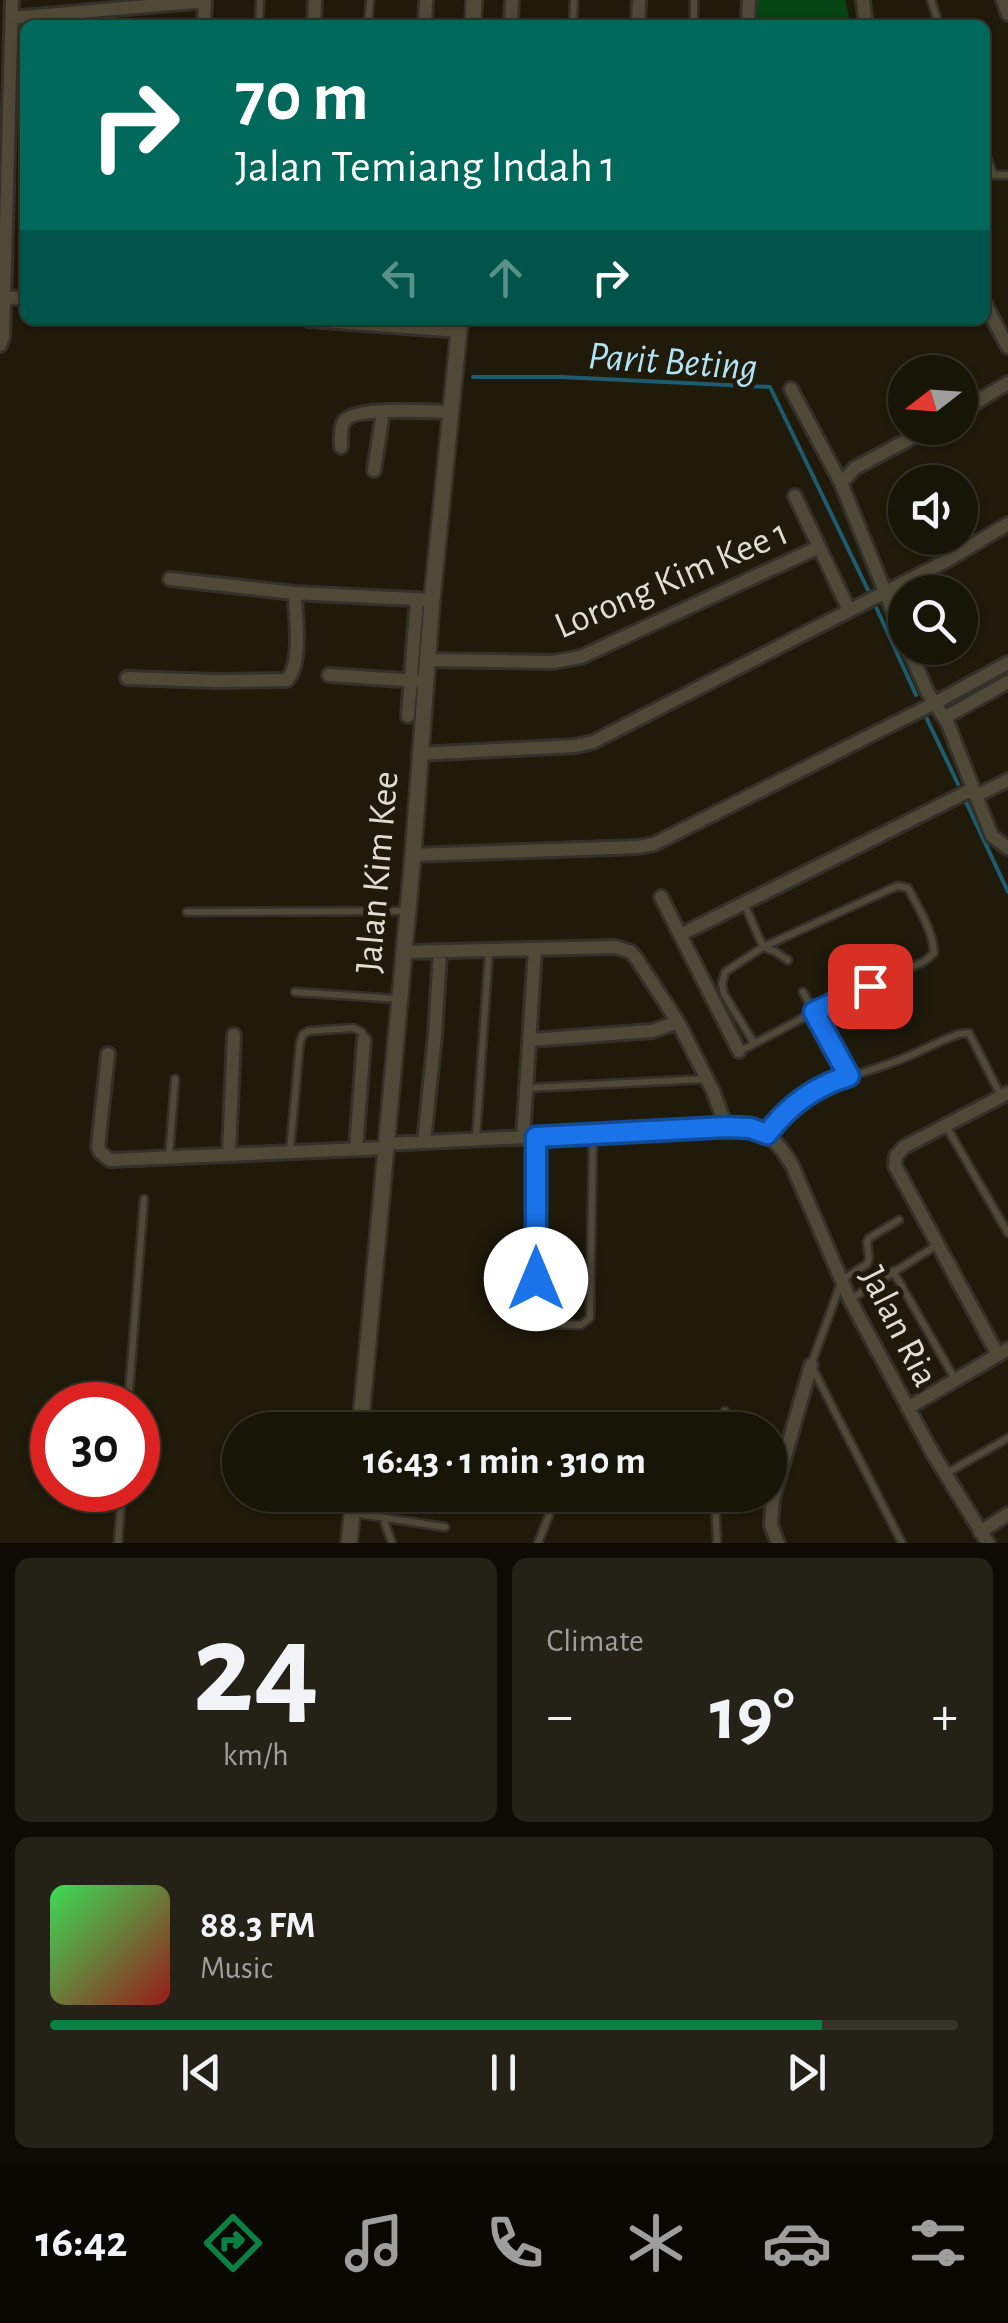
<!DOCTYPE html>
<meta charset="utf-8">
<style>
body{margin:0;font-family:"Alegreya Sans",sans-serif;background:#242116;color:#f1f3f6;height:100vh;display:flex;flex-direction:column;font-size:38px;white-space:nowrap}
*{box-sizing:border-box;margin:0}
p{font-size:32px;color:#9e9e9c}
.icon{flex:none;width:55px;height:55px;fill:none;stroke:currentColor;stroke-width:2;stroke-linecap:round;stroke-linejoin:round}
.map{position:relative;height:1543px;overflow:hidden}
.panel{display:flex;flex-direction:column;gap:15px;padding:15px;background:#0d0b04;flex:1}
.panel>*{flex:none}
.top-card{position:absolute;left:20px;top:20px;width:970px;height:305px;border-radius:15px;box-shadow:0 2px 8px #0004,0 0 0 2px #363329;background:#00695c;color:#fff;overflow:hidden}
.needle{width:65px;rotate:253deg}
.controls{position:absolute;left:888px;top:355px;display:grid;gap:20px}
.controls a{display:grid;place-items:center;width:90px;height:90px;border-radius:50%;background:#171408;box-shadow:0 2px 8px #0004,0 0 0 2px #363329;font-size:50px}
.speed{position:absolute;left:30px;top:1382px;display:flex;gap:20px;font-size:50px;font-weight:700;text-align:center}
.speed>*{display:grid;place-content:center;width:130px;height:130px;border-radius:50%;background:#171408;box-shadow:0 2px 8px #0004,0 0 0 2px #363329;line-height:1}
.speed .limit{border:15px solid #d22;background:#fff;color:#111}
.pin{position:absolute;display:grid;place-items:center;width:85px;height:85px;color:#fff;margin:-42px;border-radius:20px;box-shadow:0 5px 15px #0006}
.me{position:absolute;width:110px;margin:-55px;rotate:0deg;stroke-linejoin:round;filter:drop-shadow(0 0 8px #0008)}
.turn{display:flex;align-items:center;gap:35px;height:210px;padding:0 50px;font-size:45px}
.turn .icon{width:130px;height:130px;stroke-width:2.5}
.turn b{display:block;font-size:70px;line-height:85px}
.lanes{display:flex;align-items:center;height:95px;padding:0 50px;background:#0003;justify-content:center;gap:50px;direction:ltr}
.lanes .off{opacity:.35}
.big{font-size:75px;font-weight:600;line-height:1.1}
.panel .tile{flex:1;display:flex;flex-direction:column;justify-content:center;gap:15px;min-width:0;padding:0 35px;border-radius:15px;background:#242116}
.panel .dial{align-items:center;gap:0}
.dial b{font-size:130px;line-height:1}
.song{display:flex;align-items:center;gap:30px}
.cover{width:120px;height:120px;border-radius:15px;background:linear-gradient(135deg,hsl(130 70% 55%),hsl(0 70% 35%))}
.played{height:10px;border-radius:5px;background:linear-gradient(90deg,#0b8043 85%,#363329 85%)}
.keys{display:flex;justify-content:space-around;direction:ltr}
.heat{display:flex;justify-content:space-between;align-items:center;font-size:55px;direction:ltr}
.panel .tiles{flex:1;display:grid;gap:15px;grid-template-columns:1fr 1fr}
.tile:last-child{grid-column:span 2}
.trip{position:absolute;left:222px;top:1412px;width:565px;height:100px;border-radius:50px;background:#171408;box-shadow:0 2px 8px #0004,0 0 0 2px #363329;font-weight:600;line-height:100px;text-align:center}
.tabs{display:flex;height:160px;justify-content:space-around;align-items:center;background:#090803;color:#9e9e9c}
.tabs .icon{width:70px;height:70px}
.tabs .active{color:#0b8043}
.tabs b{font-size:45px;color:#f1f3f6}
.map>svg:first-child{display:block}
.green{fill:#054414}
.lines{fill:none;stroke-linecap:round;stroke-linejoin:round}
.stream{stroke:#1d5b6e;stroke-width:4}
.service-casing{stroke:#34302a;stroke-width:11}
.minor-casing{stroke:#34302a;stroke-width:18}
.tertiary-casing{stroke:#34302a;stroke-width:20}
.service{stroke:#4f4a38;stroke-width:6}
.minor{stroke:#4f4a38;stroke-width:12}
.tertiary{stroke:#4f4a38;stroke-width:15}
.route-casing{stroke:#114b97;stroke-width:25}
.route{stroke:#1a73e8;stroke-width:18}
.labels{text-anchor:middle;stroke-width:10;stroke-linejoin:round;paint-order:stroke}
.street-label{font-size:38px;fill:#e0ded3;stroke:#1f1a0a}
.water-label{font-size:40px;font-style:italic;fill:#b0e3f5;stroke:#1f1a0a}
</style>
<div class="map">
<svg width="1008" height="1543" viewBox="0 0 1008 1543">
<rect width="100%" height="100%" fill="#1f1a0a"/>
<path class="green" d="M754 0H845L851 25H755Z"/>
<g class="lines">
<path class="stream" d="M473 377H561L770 387 868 590
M876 607 916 695
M925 715 958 784
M965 800 1008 892"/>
<defs>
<path id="service" d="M931 0 939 25
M259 25 260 0
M368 25 370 0
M573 25 574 0
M694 25V0
M985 153 994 175H1008
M744 903 763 947 897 886 908 888C918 908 933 930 934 953L925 961 814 1012 746 1048
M187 912 406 911
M295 992 398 999
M803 992 849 1076
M754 1043 724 994 722 984 725 972 763 947 774 951 788 960
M528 1088 705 1079
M946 1126 1008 1233
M767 1134C807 1082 837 1083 894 1062 916 1054 936 1042 959 1034L969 1033 1001 1096
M476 1138 489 951
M290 1150 300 1042 303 1034 309 1031 353 1028 362 1032 364 1040
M169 1157 175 1079
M899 1220 869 1238 867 1242 869 1258 867 1264 842 1280 811 1365 902 1543
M893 1271 955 1379
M851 1299 937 1245
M541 1321 547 1324 581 1325 590 1318 593 1135
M128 1405 144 1199
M725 1411 729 1430
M947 1473 1008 1438
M715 1495 717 1543
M353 1513 445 1527
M383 1518 392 1543
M118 1543 122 1490
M538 1543 555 1500"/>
<path id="minor" d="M863 0 866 25
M1003 0 1008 14
M12 18 205 1
M204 25 205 0
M314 25 315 0
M425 25 426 0
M511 25 512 0
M638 25 639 0
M748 25 749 0
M3 297 25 298
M985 304 1008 347
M309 320 460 331
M0 345 3 337 12 0
M791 389 841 483
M960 412 1008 383
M341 447C341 441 340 430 343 423 351 405 432 412 451 412
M374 470 383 412
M795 496 849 610
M170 579 295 593 432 600
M905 641 841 483 855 468 930 428
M908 648 927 691 948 724 976 796 1008 780
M427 660 553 662 581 657 819 547
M329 675 417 681
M127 678 215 681 287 680C303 662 295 617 295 593
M408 716 417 599
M944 718 1008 682
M419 754 576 746 593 742 946 561 1008 524
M976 796 992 836 1008 848
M413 855 638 847 654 844 935 703 1008 663
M661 897 739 1051
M680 935 973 789
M403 952 616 947 631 952 636 958 678 1022 713 1091 726 1127
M530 1040 652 1031 678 1022
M108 1054 98 1147 101 1153 110 1160 385 1148
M523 1137 535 950
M536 1137 537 1314 541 1321
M424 1142 435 1035 440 952
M386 1144 726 1127C762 1128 774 1134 792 1165L850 1300 932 1452 988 1543
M356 1149 364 1040
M229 1153 234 1035
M998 1355 895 1166 896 1156 904 1147 1008 1093
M908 1408 1008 1349
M980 1532 1008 1514
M778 1543 771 1525 773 1498 811 1365"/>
<path id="tertiary" d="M473 25 474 0
M360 1430 413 855 432 600 460 320
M349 1543 354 1495"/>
</defs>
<use href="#service" class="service-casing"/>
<use href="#minor" class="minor-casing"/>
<use href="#tertiary" class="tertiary-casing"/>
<use href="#service" class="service"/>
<use href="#minor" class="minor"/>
<use href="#tertiary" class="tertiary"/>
</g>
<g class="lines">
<defs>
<path id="route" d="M536 1279V1137L726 1127 750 1128 767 1134C788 1106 815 1086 849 1076L814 1012 870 986"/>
</defs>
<use href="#route" class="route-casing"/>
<use href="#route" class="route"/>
</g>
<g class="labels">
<g class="street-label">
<text transform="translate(671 578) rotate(-23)" y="13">Lorong Kim Kee 1</text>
<text transform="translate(376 872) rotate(-85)" y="13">Jalan Kim Kee</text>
<text transform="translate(900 1326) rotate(63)" y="13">Jalan Ria</text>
</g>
<g class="water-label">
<text transform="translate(673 360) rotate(4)" y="14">Parit Beting</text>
</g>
</g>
</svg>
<div class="controls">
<a><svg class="needle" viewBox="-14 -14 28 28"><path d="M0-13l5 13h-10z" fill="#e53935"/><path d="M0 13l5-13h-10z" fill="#9e9e9c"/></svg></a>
<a><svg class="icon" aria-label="sound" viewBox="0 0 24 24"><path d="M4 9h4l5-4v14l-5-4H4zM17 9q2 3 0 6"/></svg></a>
<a><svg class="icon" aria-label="search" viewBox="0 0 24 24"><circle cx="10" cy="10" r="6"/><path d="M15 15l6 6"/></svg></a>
</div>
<div class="speed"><div class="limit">30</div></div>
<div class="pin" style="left:870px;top:986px;background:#d93025"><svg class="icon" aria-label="arrive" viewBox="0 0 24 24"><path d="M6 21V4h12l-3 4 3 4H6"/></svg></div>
<svg class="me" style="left:536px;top:1279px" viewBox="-20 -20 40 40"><circle r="19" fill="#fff"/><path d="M0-13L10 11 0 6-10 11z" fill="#1a73e8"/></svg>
<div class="trip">16:43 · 1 min · 310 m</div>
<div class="top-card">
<div class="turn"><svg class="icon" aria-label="right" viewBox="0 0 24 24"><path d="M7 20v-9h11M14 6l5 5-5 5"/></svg><div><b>70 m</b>Jalan Temiang Indah 1</div></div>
<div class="lanes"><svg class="icon off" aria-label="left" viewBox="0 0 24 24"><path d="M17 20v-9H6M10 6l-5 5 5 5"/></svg><svg class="icon off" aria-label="ahead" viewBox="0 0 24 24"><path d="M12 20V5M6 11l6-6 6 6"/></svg><svg class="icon" aria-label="right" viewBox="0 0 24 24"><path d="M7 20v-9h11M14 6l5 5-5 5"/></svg></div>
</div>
</div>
<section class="panel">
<div class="tiles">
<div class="tile dial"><b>24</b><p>km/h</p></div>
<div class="tile"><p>Climate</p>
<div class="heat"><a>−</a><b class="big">19°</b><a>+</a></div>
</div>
<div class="tile">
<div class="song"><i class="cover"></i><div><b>88.3 FM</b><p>Music</p></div></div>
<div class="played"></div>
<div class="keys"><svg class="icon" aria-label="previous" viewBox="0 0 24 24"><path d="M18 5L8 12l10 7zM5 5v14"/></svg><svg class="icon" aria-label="pause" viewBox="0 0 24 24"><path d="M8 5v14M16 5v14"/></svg><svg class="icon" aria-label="next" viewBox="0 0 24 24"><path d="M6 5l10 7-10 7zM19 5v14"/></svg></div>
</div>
</div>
</section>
<nav class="tabs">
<b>16:42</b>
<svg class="icon active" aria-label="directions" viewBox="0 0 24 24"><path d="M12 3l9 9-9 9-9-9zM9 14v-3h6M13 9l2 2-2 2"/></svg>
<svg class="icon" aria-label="music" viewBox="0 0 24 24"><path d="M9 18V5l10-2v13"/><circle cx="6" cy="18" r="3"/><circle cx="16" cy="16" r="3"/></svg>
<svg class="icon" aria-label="phone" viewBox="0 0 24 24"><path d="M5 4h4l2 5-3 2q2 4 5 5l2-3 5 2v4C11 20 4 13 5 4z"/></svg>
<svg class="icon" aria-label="climate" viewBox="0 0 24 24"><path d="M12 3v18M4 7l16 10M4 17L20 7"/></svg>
<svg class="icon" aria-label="car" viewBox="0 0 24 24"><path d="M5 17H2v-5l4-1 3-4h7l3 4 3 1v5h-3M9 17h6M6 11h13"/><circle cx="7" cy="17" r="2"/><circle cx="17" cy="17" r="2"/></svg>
<svg class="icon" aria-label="filters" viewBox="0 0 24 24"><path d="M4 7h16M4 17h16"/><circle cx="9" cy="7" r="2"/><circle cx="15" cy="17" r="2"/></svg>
</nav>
